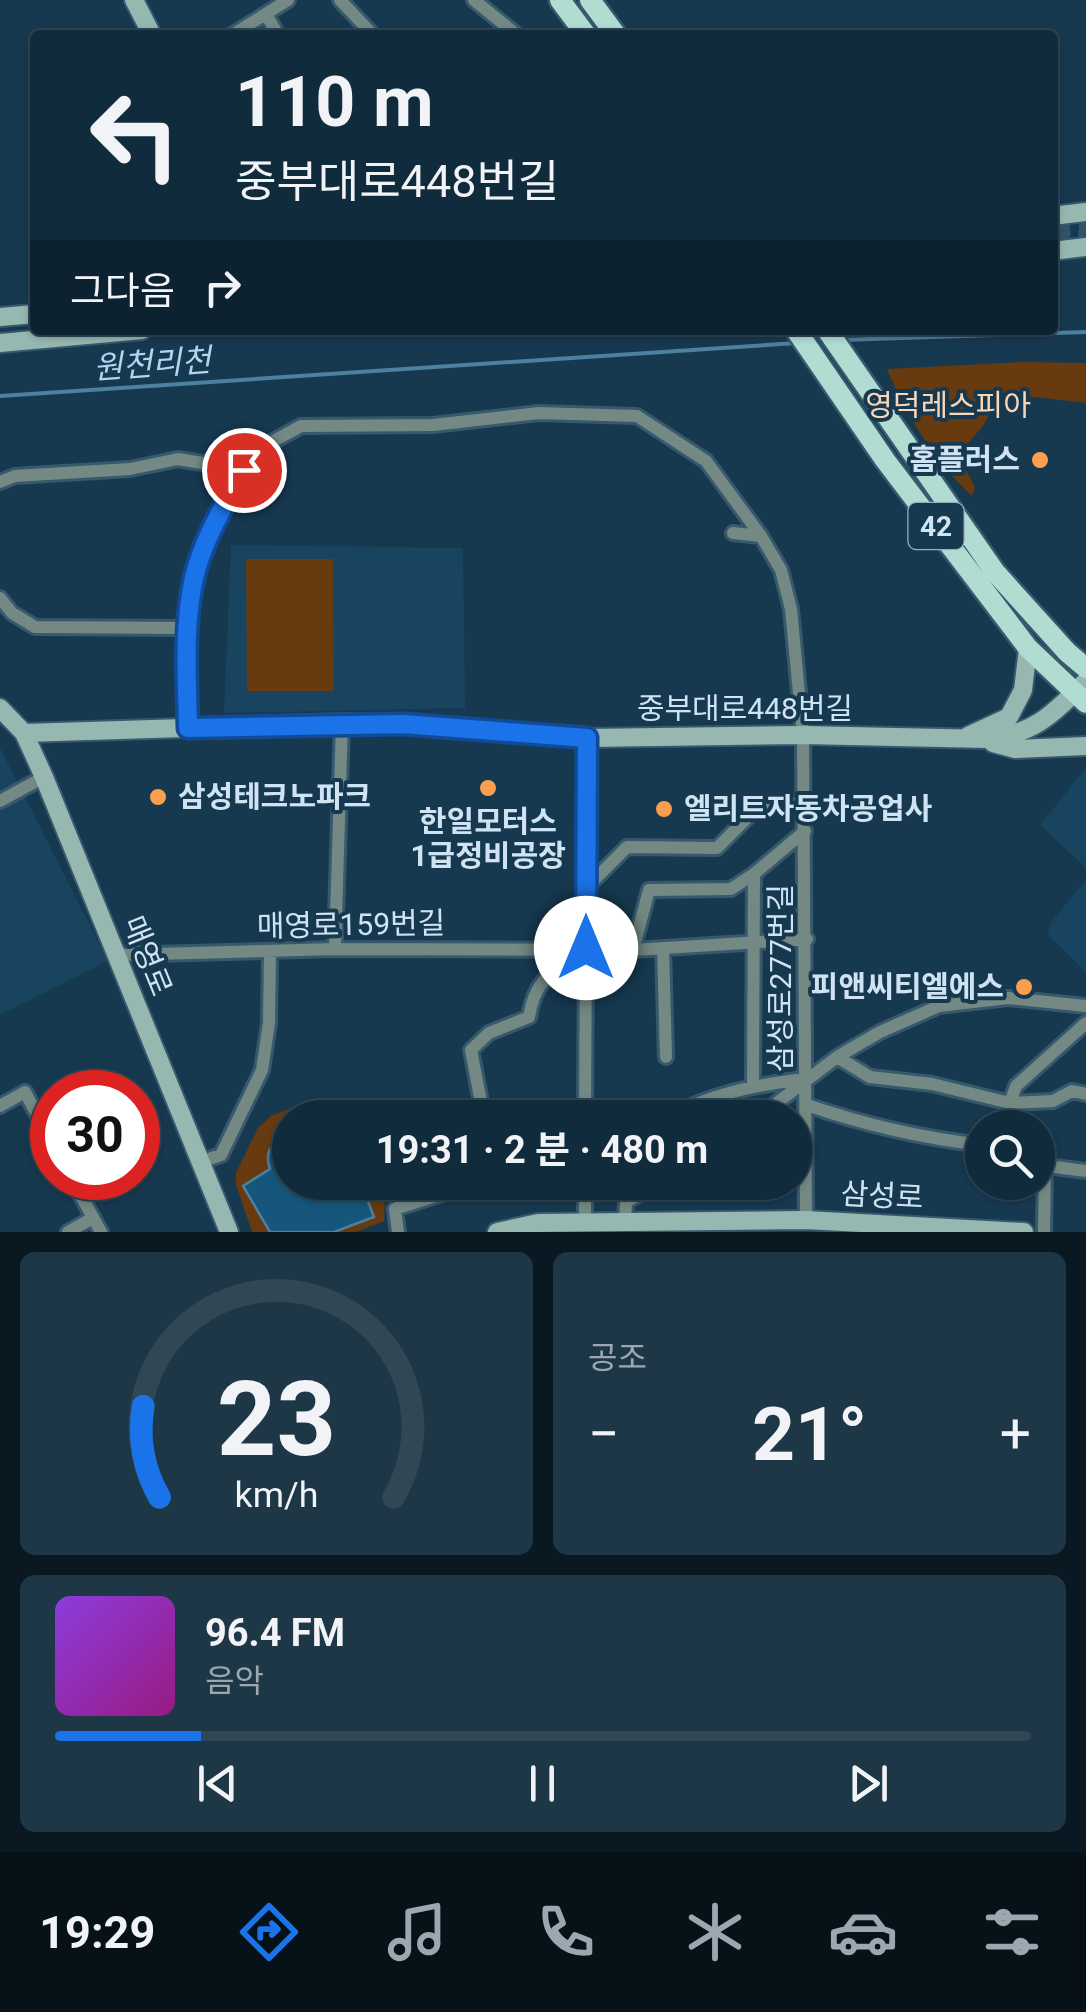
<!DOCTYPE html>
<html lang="ko">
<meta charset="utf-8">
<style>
body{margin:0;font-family:Roboto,"Noto Sans KR",sans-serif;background:#1e3747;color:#f1f3f6;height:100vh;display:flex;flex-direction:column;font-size:38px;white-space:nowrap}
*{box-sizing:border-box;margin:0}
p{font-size:32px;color:#9ca7af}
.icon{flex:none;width:55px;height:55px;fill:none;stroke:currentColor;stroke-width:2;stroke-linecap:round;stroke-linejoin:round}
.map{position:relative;height:1232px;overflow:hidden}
.details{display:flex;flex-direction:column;gap:20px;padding:20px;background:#091821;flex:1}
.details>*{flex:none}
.guide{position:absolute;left:30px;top:30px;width:1028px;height:305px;border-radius:10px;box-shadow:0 2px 8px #0004,0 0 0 2px #304756;background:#102b3c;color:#f1f3f6;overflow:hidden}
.controls{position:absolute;left:965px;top:1110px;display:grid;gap:20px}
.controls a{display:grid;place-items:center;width:90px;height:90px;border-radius:50%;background:#102b3c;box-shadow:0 2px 8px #0004,0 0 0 2px #304756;font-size:50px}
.speed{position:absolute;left:30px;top:1070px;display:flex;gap:20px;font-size:50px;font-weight:700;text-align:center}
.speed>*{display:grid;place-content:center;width:130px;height:130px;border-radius:50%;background:#102b3c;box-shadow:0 2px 8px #0004,0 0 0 2px #304756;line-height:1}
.speed .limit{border:15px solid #d22;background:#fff;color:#111}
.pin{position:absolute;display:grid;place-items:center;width:85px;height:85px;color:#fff;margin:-42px;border:5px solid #fff;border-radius:50%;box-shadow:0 2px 10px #0007}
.me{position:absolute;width:110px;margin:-55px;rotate:0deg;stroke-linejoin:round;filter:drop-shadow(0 0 8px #0008)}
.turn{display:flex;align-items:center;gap:35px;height:210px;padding:0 40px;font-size:45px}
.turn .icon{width:130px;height:130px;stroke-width:2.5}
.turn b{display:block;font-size:70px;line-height:85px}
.then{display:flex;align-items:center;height:95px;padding:0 40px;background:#0003;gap:20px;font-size:38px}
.big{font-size:75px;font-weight:700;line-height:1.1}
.details .widget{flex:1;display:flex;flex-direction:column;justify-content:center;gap:15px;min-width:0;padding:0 35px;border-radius:15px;background:#1e3747}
.details .dial{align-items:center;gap:0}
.dial svg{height:260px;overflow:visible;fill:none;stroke:#304756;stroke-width:7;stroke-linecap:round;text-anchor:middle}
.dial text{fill:#f1f3f6;stroke:none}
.song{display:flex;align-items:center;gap:30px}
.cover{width:120px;height:120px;border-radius:15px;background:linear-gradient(135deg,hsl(270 70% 55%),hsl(310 70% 35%))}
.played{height:10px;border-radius:5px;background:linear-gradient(90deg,#1a73e8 15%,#304756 15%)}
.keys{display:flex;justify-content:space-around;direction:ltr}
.heat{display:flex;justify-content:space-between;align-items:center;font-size:55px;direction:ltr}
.details .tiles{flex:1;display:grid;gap:20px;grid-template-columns:1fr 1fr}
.widget:last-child{grid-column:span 2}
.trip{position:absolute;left:272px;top:1100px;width:540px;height:100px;border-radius:50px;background:#102b3c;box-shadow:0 2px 8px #0004,0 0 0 2px #304756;font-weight:700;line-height:100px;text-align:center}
.tabs{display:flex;height:160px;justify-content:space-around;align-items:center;background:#061118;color:#9ca7af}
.tabs .icon{width:70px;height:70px}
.tabs .current{color:#1a73e8}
.tabs b{font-size:45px;color:#f1f3f6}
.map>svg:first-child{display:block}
.built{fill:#18445f}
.green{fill:#673b0f}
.water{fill:#16567c;stroke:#4e809f;stroke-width:2.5}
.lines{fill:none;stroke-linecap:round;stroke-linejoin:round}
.stream{stroke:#4e809f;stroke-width:4}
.secondary-tunnel{stroke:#325268;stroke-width:18;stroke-dasharray:18 9;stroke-linecap:butt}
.street-casing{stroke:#37586d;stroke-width:18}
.secondary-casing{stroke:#37586d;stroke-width:22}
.primary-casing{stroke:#37586d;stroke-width:25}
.street{stroke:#748984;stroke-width:12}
.secondary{stroke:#96b8b0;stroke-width:18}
.primary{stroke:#b0dcd2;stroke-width:20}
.route-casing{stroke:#114b97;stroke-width:25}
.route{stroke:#1a73e8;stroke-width:18}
.poi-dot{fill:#fa9f4e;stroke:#163950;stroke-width:4}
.labels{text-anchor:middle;stroke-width:8;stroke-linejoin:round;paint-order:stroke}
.shield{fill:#163950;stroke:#98b0c1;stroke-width:2.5}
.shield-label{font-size:28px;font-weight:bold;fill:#d0e3f2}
.park-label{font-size:30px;fill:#fad6b9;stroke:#163950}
.poi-label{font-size:30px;font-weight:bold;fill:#d0e3f2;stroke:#163950;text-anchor:end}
.street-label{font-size:30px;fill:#d0e3f2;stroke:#163950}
.water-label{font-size:32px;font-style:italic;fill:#b0d6f2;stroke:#163950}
</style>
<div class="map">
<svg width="1086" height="1232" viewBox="0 0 1086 1232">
<rect width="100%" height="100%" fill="#163950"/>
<path class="built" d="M231 545 463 548 465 708 224 713Z
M0 748 108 961 0 1015Z
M1086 768V875L1084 866 1040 825Z
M1086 880V972L1048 935 1051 922Z"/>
<path class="green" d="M1021 362 1086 363V403L1000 393 983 426 958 455 975 487 972 496C934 460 907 417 887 369Z
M246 559H333L334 691H247Z
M311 1100 328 1104 344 1117 290 1118V1131L269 1148 271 1169 244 1186 270 1232H252L236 1185V1173L258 1128 271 1116Z
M361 1183H379L385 1195 384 1221 356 1232H334L374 1217Z"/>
<path class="water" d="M290 1131V1182L361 1183 374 1217 334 1232H270L243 1186 270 1169C263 1150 274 1141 290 1131Z"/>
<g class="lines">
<path class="stream" d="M841 340 1086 332
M0 396 796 343"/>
<path class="secondary-tunnel" d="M1052 229 1086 225
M1052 242 1086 238"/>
<defs>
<path id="street" d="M340 0 373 35
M474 0 517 35
M266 14 278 35
M232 35 288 0
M0 482 15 476 130 469 178 459 244 470
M733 533 761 536 781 570 791 609 803 735 806 1220
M0 598 12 613 35 627 186 628
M188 728 186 628 195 576 215 521 259 449 301 426 433 425 539 413 637 416 706 461 761 536
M0 801 44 777
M586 888 627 847 717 848 755 810 804 801
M663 948 666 1057
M335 949 342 723
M633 950 649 890 731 889 754 874 805 831
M117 955 335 949 633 950 807 939
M837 1057 870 1077 932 1084 1010 1103 1016 1086 1086 1023
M753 1085 754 874
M1010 1103 1053 1101 1072 1091 1086 1094
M807 1105C865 1125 922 1138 982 1145
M0 1106 25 1092 52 1143
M484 1118 471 1050 489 1033 529 1017C535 978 554 971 584 949
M585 1118 587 738
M666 1118C711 1094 754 1085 804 1079
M757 1118 837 1057 880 1032 939 1006 1008 998 1086 1006
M200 1162 221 1155 262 1070 269 1023 270 951
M1040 1165 1086 1171
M71 1178 101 1232
M585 1182V1221
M400 1205 430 1182
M625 1223 626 1202 659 1182
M68 1232 93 1218
M398 1232 395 1209 479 1182
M1044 1232 1045 1167"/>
<path id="secondary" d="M134 0 152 35
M1052 216 1086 212
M1052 251 1086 247
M0 317 35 314
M0 343 142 330
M0 708 24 733 44 777 229 1232
M24 733 342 723 403 724 587 738 803 735 988 739C1035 734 1054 713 1086 681
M968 736 1009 717 1023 690 1028 648
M993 743 1015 749 1086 746
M497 1232 538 1223 806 1220 1024 1232"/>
<path id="primary" d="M560 0 586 35
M590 0 616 35
M796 330 885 460 1028 648 1086 703
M827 330 995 572 1067 652 1086 668"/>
</defs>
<use href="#street" class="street-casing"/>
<use href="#secondary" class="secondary-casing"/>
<use href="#primary" class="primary-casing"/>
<use href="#street" class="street"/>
<use href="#secondary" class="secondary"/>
<use href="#primary" class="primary"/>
</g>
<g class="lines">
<defs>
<path id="route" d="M244 470C225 504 203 539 194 578 183 627 187 678 188 728L403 724 587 738 586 948"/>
</defs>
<use href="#route" class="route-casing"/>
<use href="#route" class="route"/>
</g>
<g class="poi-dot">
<circle cx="1040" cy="460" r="10"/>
<circle cx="488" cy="788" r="10"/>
<circle cx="158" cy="797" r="10"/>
<circle cx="664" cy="809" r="10"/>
<circle cx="1024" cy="987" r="10"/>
</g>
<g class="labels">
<rect class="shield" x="908.5" y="503" width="55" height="46" rx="8"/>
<g class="shield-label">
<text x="936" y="536">42</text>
</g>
<g class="park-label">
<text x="948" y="416">영덕레스피아</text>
</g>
<g class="poi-label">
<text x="1020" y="470">홈플러스</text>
<text x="178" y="807" text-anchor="start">삼성테크노파크</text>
<text x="684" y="819" text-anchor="start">엘리트자동차공업사</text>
<text x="488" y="832" text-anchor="middle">한일모터스<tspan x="488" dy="34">1급정비공장</tspan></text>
<text x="1004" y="997">피앤씨티엘에스</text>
</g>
<g class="street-label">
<text x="745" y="719">중부대로448번길</text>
<text transform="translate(351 925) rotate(-1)" y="10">매영로159번길</text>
<text transform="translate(147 956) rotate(68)" y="10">매영로</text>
<text transform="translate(781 978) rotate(-90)" y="10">삼성로277번길</text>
<text transform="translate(882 1196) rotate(3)" y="10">삼성로</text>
</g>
<g class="water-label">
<text transform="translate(152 364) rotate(-4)" y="11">원천리천</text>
</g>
</g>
</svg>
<div class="controls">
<a><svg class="icon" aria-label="search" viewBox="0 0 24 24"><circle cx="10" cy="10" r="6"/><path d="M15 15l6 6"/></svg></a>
</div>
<div class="speed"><div class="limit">30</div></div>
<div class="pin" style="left:244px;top:470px;background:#d93025"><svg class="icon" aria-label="arrive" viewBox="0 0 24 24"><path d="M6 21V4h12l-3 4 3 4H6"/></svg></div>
<svg class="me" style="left:586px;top:948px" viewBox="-20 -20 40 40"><circle r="19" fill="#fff"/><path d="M0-13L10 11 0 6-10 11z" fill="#1a73e8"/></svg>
<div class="trip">19:31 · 2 분 · 480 m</div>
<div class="guide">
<div class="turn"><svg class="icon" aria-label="left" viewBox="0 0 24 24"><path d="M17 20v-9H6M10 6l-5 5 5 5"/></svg><div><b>110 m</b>중부대로448번길</div></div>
<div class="then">그다음<svg class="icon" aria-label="right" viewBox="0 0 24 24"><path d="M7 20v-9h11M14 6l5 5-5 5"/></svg></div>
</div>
</div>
<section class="details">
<div class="tiles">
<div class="widget dial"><svg viewBox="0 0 100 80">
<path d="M14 69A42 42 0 1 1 86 69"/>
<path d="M14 69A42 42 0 0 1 9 41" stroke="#1a73e8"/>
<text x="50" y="56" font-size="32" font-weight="700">23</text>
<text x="50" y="72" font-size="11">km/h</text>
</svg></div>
<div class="widget"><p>공조</p>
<div class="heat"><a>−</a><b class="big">21°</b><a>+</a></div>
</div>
<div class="widget">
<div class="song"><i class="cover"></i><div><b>96.4 FM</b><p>음악</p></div></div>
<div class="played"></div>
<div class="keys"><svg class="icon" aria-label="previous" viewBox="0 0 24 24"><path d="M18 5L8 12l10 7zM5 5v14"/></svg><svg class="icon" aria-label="pause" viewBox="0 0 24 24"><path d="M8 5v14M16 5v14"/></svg><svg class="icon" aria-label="next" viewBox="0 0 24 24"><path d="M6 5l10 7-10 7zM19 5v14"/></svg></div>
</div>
</div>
</section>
<nav class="tabs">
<b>19:29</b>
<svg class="icon current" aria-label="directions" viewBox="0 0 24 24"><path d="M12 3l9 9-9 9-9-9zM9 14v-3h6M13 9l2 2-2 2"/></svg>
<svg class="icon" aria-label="music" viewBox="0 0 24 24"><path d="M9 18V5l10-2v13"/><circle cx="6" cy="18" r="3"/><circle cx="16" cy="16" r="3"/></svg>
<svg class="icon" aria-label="phone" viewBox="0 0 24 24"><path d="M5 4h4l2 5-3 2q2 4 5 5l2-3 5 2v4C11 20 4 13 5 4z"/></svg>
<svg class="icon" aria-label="climate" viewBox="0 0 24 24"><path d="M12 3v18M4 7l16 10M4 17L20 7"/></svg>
<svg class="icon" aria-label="car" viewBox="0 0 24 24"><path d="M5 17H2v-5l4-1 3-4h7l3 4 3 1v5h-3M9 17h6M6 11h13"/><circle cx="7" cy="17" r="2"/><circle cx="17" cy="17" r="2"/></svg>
<svg class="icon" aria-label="filters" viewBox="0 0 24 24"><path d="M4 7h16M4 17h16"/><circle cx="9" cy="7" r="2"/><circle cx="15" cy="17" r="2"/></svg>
</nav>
